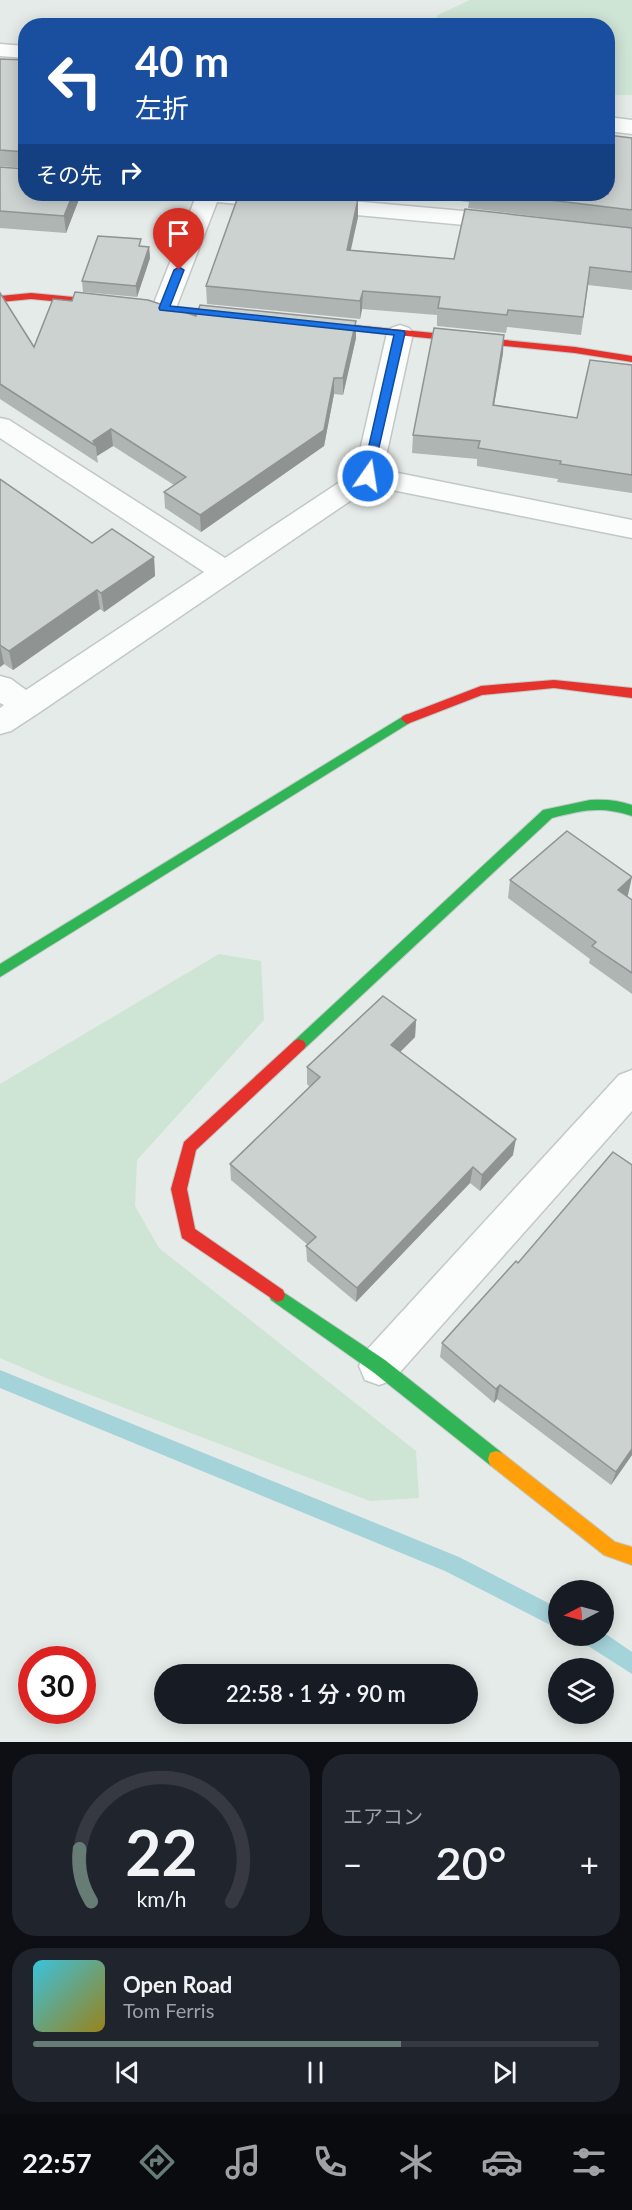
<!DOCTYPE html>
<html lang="ja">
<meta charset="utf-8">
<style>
body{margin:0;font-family:Lato,"Noto Sans JP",sans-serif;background:#20242c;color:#f1f3f6;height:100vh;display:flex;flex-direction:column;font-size:22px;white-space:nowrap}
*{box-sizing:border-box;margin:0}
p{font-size:20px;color:#9ea1a6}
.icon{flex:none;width:33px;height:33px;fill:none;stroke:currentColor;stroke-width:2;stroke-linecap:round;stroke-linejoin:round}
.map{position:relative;height:1742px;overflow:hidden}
.drawer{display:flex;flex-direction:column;gap:12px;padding:12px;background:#0d0f14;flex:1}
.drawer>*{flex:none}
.banner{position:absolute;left:18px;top:18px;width:597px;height:183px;border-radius:24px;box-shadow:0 3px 15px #0003;background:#1a4fa0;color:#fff;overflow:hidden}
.needle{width:39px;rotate:264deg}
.fabs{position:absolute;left:548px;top:1580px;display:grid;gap:12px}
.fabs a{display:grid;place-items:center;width:66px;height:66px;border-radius:50%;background:#171b24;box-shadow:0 3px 15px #0003;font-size:30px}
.speed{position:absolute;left:18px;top:1646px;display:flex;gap:12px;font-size:30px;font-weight:700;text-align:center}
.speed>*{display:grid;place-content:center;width:78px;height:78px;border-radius:50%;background:#171b24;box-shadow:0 3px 15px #0003;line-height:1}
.speed .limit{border:9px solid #d22;background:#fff;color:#111}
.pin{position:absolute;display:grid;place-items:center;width:51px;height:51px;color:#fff;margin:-62px -26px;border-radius:50% 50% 50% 0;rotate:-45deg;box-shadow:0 0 6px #0007}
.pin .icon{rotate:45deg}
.me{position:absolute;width:66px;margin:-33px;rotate:13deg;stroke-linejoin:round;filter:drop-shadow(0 0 4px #0008)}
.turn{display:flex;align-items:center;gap:21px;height:126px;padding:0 18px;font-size:27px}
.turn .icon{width:78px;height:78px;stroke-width:2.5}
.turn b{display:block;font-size:42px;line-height:51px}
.then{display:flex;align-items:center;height:57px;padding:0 18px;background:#0003;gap:12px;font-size:22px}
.big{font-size:45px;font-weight:600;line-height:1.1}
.drawer .tile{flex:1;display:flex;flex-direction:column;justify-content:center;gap:9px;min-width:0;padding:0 21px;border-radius:24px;background:#20242c}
.drawer .dial{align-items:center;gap:0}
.dial svg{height:156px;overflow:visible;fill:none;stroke:#363941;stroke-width:7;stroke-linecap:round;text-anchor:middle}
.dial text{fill:#f1f3f6;stroke:none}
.song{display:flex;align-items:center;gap:18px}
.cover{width:72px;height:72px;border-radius:9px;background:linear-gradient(135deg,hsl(190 70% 55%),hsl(50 70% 35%))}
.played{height:6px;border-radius:3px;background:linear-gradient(90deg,#667c75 65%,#363941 65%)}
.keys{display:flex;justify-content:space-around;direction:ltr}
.heat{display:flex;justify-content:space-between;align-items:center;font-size:33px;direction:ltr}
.drawer .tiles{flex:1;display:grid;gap:12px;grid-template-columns:1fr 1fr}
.tile:last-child{grid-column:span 2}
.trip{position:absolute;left:154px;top:1664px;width:324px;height:60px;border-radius:30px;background:#171b24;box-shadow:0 3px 15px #0003;font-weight:600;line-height:60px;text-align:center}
.tab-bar{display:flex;height:96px;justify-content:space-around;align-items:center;background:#090b0e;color:#9ea1a6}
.tab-bar .icon{width:42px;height:42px}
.tab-bar .selected{color:#667c75}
.tab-bar b{font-size:27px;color:#f1f3f6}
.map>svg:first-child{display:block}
.green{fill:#cee4d5}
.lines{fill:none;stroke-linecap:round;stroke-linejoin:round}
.stream{fill:#a5d3da;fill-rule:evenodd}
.street-casing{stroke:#c2c8c5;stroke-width:3}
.fast-casing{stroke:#c1c9c6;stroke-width:2}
.slow-casing{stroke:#c1c9c6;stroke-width:2}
.jam-casing{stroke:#c1c9c6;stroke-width:2}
.street{fill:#fbfcfc;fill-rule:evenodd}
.fast{fill:#30b455;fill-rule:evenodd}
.slow{fill:#ff9f0a;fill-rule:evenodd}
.jam{fill:#e5322d;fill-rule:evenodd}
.wall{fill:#afb5b3}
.shaded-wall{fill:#8f9392}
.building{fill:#ccd2d0;stroke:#8f9392;stroke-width:1.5}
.route{fill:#1a73e8;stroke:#114b97;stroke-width:1.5}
</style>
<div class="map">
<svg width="632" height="1742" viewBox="0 0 632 1742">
<rect width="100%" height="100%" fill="#e5ebe8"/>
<path class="green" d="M470 0H632V95H608V26L432 25 438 15Z
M219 954 261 961 264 1020 137 1160 135 1206 159 1248 416 1451 419 1498 370 1501 51 1380 0 1358V1084Z"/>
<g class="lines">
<path class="stream" d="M0 1370 459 1557 558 1608V1629L445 1571 0 1388Z
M603 1632 632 1652V1674L582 1642 579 1635H603Z"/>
<defs>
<path id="street" d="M0 44 26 46V58L0 56Z
M608 117 632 120V134L608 131Z
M192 194H274L508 215 516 217 520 222 516 227 508 229 217 202 176 308 173 313 164 315 155 313 152 308 195 199Z
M400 325 409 328 413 333 383 470 632 520V538L372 486 37 714 11 731 0 734V708L4 705 0 703V676L11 679 26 690 204 572 0 438V418L9 420 225 558 355 472 387 333 391 328Z
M632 1070V1111L393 1380 379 1385 365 1380 359 1366 365 1352 619 1075Z"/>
<path id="fast" d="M407 714 413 719 411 722 0 977V964Z
M590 800C605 799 618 800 632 805V816C601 806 583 810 552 818L304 1049 299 1051 294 1049 292 1045 294 1041 543 810Z
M277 1288 385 1360 502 1453 504 1459 502 1465 496 1467 490 1465 373 1372 271 1300 269 1295 271 1290Z"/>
<path id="slow" d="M496 1451 502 1453 615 1542 632 1547V1565L604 1555 490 1465 488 1459 490 1453Z"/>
<path id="jam" d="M31 293 243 313 248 316 243 319 31 299 0 302V296Z
M312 321 575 347 632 356V362L575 353 308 326 307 324Z
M554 680 632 688V698L554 688 482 695 407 724 401 719 403 716 481 686Z
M299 1039 304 1041 306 1045 304 1049 196 1150 187 1189 195 1229 283 1290 285 1295 283 1300 277 1302 182 1238 171 1189 184 1142 294 1041Z"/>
</defs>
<use href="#street" class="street-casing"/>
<use href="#fast" class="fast-casing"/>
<use href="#slow" class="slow-casing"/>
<use href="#jam" class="jam-casing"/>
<use href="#street" class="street"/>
<use href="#fast" class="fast"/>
<use href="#slow" class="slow"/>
<use href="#jam" class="jam"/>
</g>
<path class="wall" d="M0 59 81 194 66 233 0 228V167L25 169V168L0 166Z
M632 138V228L468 208 469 202 392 194H608Z
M239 194H363L362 198 324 196 358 199V217L350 250 454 259 632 228V290L588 285 581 335 507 327 506 333 437 326V315L362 309 360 319 207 304 206 286Z
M142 246 149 247 150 258 137 297 83 292 82 281Z
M0 293 34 347 196 316 356 321V338L343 395 334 394 324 446 201 532 165 508 164 492 174 485 113 446 97 456 98 463 0 399Z
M503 353 494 405 577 418 632 365V493L557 482 558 479 477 466V459L412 453 413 435Z
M0 479 92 543 154 557 155 576 104 612 100 609 13 670 4 664 0 667Z
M510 880 628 895 627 897 632 900V994L589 963 590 959 508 898Z
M416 1020 415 1037 400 1052 513 1155 480 1191 470 1183 356 1302 307 1261 306 1246 308 1245 231 1180 230 1164 310 1087 307 1084V1067Z
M518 1263 632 1455 611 1485 497 1399 494 1403 440 1357 442 1343Z"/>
<path class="shaded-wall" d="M73 194H81L66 233 64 216Z
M358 199V217L347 268V250Z
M149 247 150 258 137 297 136 286Z
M363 291 362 309 360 319V301Z
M356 321V338L343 395V378Z
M504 335 503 353 491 423 493 405Z
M334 378V394L324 446 201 532 200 515Z
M111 429 113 446 97 456 96 446 93 441Z
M154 557 155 576 104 612 101 593Z
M97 590 100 609 13 670 9 651Z
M0 645 4 664 0 667Z
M632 877 628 895 614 908 618 890Z
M416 1020 415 1037 390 1062 391 1045Z
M516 1139 513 1155 480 1191 482 1175Z
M473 1167 470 1183 356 1302 357 1288Z
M500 1385 497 1399 494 1403 496 1389Z
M632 1449V1455L611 1485 616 1472Z"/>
<path class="building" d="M0 59 26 60V194H73L64 216 0 211V167L25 169V152L0 150Z
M608 135 632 138V210L499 194H608Z
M239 194H293L358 199 347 250 454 259 465 209 632 228V272L590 267 583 317 508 310 507 315 438 308 440 297 363 291 360 301 206 286Z
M98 236 141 239 139 246 149 247 136 286 82 281Z
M75 292 148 300 196 316 200 305 356 321 343 378H334L324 430 200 515 164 492 186 477 111 429 93 441 96 446 0 384V293L34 347 53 299 72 301Z
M434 328 504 335 493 405 577 418 590 360 632 365V475L560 464 561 461 478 448 480 441 413 435Z
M0 479 92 543 112 529 154 557 101 593 97 590 9 651 0 645Z
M567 831 632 877 618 890 632 900V973L592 946 596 942 510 880Z
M383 996 416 1020 391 1045 516 1139 482 1175 473 1167 357 1288 306 1246 316 1237 230 1164 320 1077 307 1067Z
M613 1152 632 1165V1449L616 1472 500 1385 496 1389 442 1343 516 1261 518 1263Z"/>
<path class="route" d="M179 267 184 270 170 306 404 331 405 333 372 478 368 479 362 476 394 335 160 310 159 308 174 270Z"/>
</svg>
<div class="fabs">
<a><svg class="needle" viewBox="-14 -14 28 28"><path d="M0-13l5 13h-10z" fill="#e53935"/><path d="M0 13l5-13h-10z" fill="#9ea1a6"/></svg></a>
<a><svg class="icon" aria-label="layers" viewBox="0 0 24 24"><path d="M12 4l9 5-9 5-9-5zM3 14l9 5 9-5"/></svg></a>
</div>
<div class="speed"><div class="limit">30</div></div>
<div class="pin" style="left:179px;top:270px;background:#d93025"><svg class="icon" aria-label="arrive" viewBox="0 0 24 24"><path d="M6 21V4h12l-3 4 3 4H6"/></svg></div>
<svg class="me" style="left:368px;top:476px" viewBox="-20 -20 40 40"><circle r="17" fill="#1a73e8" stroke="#fff" stroke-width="3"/><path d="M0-11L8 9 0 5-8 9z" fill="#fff"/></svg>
<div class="trip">22:58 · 1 分 · 90 m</div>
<div class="banner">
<div class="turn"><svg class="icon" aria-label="left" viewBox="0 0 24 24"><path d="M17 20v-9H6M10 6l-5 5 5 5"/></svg><div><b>40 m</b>左折</div></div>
<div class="then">その先<svg class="icon" aria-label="right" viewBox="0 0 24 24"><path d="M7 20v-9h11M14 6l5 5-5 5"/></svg></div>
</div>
</div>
<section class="drawer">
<div class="tiles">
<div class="tile dial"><svg viewBox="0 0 100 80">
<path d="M14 69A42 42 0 1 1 86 69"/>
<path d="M14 69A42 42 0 0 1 8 42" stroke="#667c75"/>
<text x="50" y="56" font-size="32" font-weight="700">22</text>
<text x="50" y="72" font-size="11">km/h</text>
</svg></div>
<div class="tile"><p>エアコン</p>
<div class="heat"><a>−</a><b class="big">20°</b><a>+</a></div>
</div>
<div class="tile">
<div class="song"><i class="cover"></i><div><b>Open Road</b><p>Tom Ferris</p></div></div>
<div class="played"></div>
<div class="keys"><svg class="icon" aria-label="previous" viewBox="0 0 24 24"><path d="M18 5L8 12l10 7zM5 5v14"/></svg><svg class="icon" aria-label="pause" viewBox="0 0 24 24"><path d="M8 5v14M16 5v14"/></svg><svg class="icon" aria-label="next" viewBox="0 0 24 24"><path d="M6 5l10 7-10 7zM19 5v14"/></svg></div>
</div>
</div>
</section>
<nav class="tab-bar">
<b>22:57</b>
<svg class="icon selected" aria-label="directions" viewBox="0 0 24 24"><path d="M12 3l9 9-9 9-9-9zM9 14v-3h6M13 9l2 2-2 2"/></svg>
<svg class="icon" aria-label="music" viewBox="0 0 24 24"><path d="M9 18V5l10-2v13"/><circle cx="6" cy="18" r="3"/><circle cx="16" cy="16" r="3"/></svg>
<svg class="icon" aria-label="phone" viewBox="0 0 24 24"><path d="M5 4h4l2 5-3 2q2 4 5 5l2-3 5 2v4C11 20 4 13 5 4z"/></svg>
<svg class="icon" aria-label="climate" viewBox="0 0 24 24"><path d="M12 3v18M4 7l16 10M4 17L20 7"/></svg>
<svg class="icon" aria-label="car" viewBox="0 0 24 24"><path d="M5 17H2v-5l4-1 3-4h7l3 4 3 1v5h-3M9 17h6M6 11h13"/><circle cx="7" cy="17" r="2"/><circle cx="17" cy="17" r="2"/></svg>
<svg class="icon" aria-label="filters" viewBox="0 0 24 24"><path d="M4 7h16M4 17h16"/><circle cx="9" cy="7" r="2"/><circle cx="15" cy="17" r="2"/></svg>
</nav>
